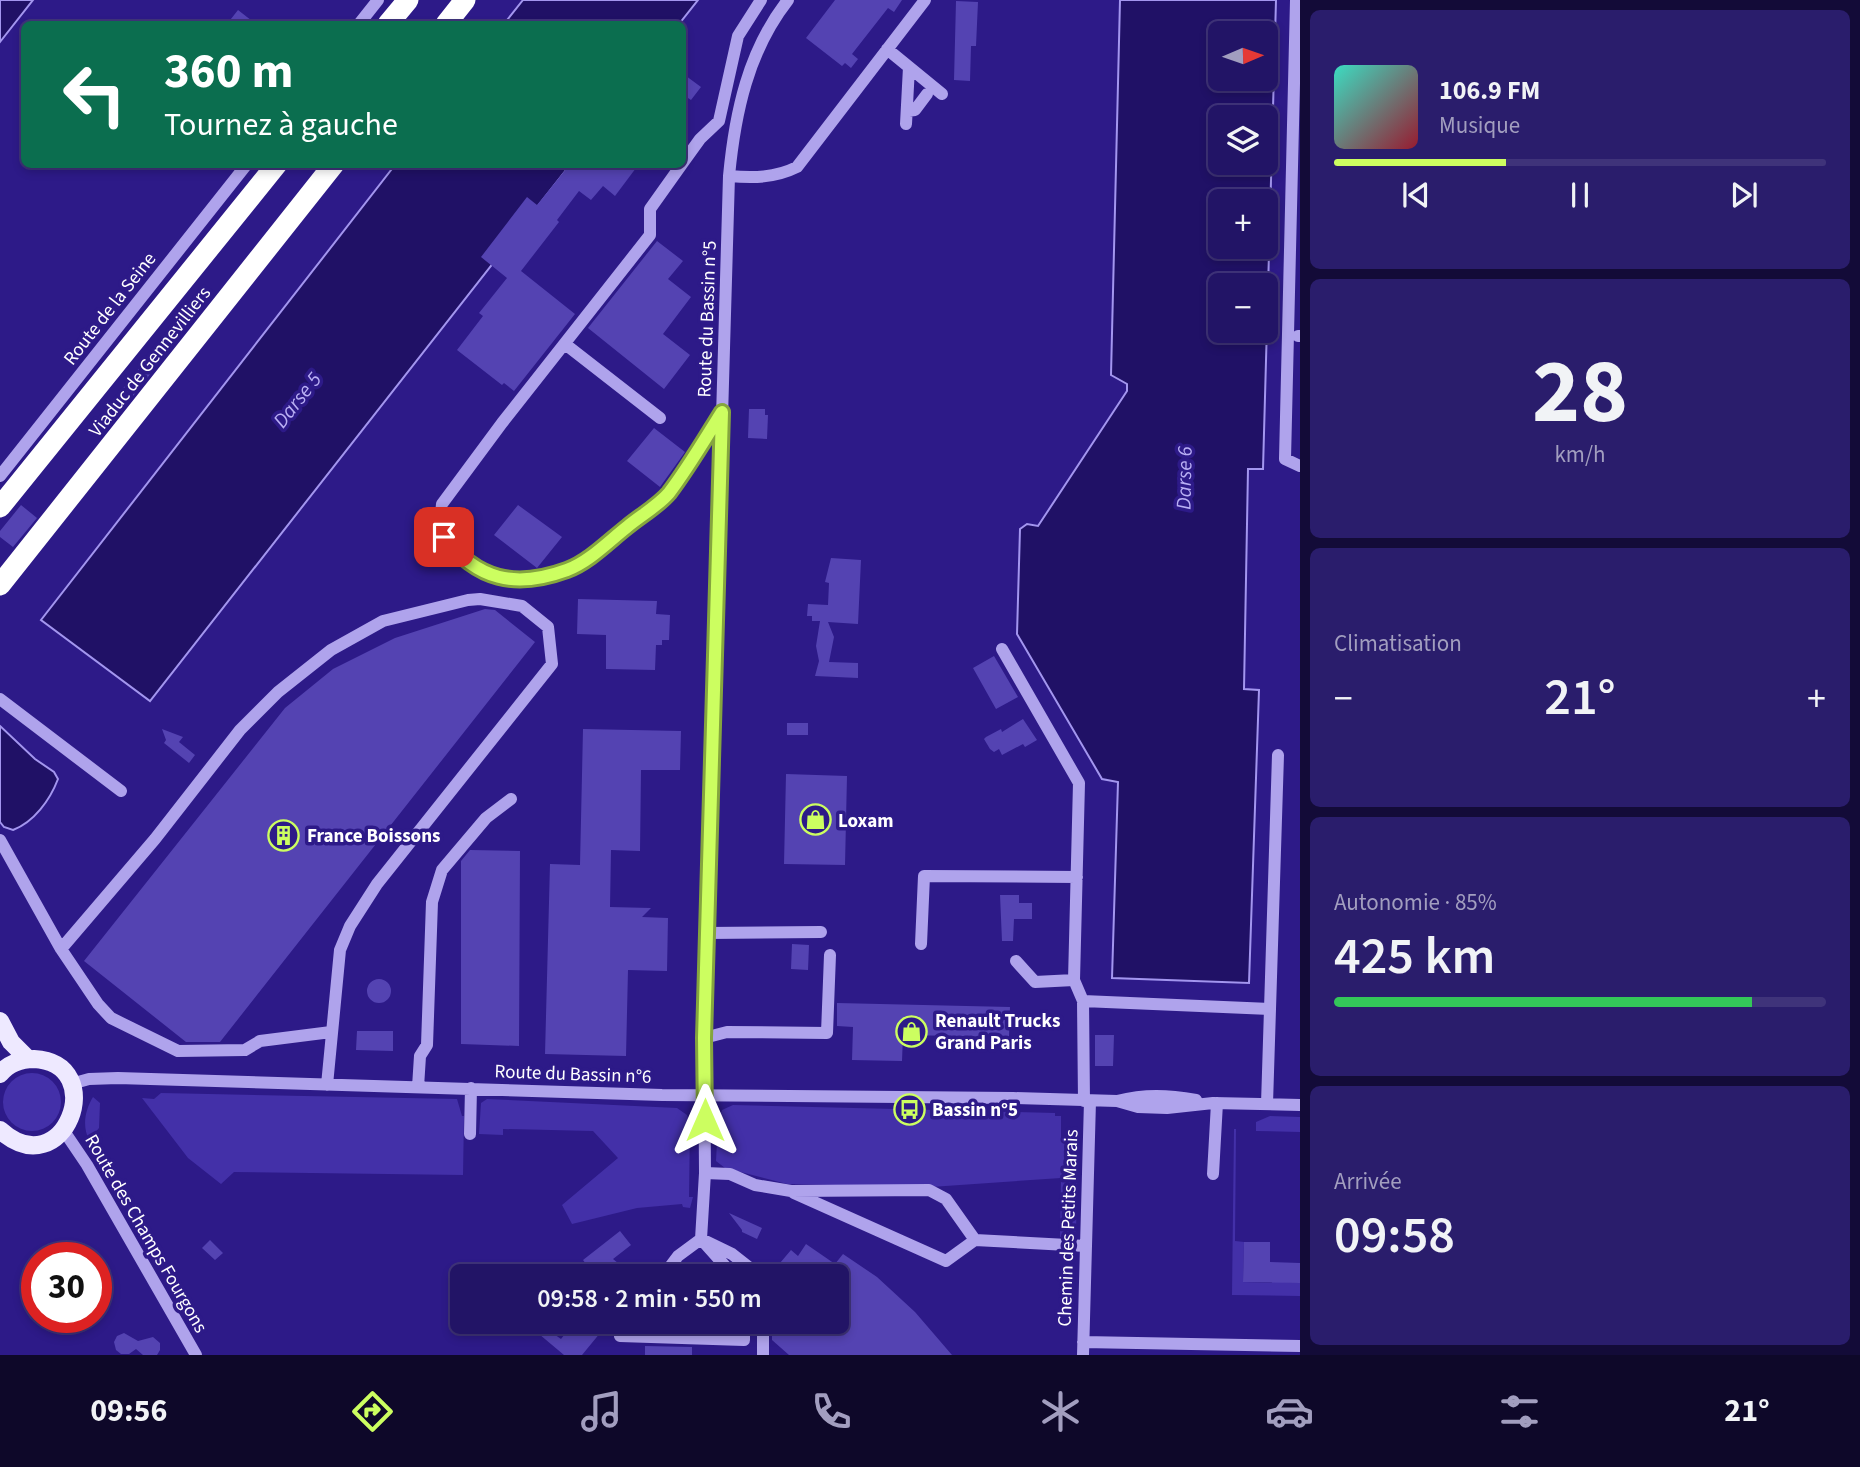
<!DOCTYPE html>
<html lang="fr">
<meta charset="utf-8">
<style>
body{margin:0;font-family:"Source Sans 3",sans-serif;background:#2a1d6c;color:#f1f3f6;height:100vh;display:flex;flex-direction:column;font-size:26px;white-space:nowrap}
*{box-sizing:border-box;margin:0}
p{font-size:23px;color:#a29ebf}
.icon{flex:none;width:38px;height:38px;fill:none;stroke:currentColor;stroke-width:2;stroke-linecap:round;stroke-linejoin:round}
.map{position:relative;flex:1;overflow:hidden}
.drawer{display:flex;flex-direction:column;gap:10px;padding:10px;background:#130b38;width:560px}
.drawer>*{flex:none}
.guide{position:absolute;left:21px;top:21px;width:665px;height:147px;border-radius:10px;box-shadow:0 4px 10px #0003,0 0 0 2px #3f337a;background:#0b6e4f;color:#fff;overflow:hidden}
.needle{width:46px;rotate:88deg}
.buttons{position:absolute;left:1208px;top:21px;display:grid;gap:14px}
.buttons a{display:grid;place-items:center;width:70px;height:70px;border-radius:10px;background:#221466;box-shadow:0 4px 10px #0003,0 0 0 2px #3f337a;font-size:35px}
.speed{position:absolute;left:21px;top:1242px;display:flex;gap:14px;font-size:35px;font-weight:700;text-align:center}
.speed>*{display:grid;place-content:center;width:91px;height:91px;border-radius:50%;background:#221466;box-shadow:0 4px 10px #0003,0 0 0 2px #3f337a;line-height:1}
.speed .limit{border:10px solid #d22;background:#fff;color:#111}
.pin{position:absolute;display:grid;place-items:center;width:60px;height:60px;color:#fff;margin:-30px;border-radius:14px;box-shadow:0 4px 10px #0006}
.me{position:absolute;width:77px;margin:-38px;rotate:0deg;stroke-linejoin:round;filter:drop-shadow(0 0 5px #0008)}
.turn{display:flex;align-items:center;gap:24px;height:147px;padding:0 28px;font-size:32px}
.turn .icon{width:91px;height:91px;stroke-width:2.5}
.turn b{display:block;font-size:49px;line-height:60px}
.big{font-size:52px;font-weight:600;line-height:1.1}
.drawer .widget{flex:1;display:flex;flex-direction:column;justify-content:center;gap:10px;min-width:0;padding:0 24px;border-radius:10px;background:#2a1d6c}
.drawer .dial{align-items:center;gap:0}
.dial b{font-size:91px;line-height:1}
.song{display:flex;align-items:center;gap:21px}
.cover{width:84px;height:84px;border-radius:10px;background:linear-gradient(135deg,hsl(170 70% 55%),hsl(350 70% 35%))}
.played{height:7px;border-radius:4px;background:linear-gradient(90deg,#ccfe60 35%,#3f337a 35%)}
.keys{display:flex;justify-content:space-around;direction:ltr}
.heat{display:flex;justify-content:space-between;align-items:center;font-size:38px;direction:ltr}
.charge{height:10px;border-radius:5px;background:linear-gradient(90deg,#34c759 85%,#3f337a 0)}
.trip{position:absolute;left:450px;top:1264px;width:399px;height:70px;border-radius:10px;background:#221466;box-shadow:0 4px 10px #0003,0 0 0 2px #3f337a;font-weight:600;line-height:70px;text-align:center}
.menu{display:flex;height:112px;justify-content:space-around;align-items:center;background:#0e0829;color:#a29ebf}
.menu .icon{width:49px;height:49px}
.menu .current{color:#ccfe60}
.menu b{font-size:32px;color:#f1f3f6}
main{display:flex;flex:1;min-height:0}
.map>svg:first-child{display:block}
.green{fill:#4330a8}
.water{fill:#201166;stroke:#a396ef;stroke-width:2;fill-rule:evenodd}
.building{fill:#5443b2}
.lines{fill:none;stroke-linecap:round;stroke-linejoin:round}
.minor{stroke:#afa3ec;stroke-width:12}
.major{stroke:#eee9ff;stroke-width:18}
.highway{stroke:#fff;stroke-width:21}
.route-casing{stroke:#85a53e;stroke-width:18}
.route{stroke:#ccfe60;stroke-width:12}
.labels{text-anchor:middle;stroke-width:7;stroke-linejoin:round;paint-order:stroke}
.street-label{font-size:19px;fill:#fff;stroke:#2d1a88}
.poi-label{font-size:19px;font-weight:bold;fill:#fff;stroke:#2d1a88;text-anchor:start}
.water-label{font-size:21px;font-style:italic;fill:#b9aff4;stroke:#2d1a88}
</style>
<main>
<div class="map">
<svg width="1300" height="1355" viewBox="0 0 1300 1355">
<rect width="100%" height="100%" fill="#2d1a88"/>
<path class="green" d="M3 1102a29 29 0 1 1 58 0a29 29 0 1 1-58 0Z
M161 1093 457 1099 462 1116H464L463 1175 234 1172 221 1184 188 1158 142 1098 154 1099Z
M93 1097 100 1103 99 1128 89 1140C82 1126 85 1110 93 1097Z
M487 1099 677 1108 687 1115 690 1124 689 1197H693L690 1208 683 1207 682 1204 637 1208 572 1224 562 1205 618 1158 593 1131 503 1129V1135L479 1134 481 1103Z
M733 1105 1055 1113V1116H1061V1138L1078 1140 1076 1231 1071 1237H1060L1061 1178 931 1187 787 1184 725 1168 716 1161 718 1123 722 1110Z
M1270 1116 1300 1117V1132L1256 1131V1122Z
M1234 1129H1236L1235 1241 1244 1242 1243 1282 1272 1283 1273 1263 1282 1282 1300 1283V1296L1232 1295Z
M635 1321H738L737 1327 730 1336 722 1337 721 1326 686 1323 685 1336 641 1332Z"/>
<path class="water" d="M0 0H33L0 42Z
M523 0H698L679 24H504Z
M1120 0H1276L1263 469H1248L1244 689 1259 690 1249 983 1112 978 1118 782 1102 779 1017 634 1020 529 1027 524 1038 526 1127 391V384L1111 375ZM1265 33V79H1220V33ZM1265 117V163H1220V117ZM1265 201V247H1220V201ZM1265 285V331H1220V285Z
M395 165H570L150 701 41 620Z
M0 726 35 759 54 772 58 779C50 800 34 822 13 830L4 827 0 822Z"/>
<path class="building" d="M835 0H902L894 12 888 8 852 54 858 59 851 68 845 63 842 66 806 38Z
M956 1 978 2 976 46H971L970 81 954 80Z
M238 10 256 24H227Z
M682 73 701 87 691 100 682 94Z
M570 164H639L615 196 603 186 591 200 579 191 557 220 559 222 521 271 575 314 514 391 504 383 502 385 457 350 483 316 479 313 507 278 481 257 527 197 537 205Z
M657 241 683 261 668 279 691 297 663 334 690 355 664 389 588 328Z
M174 325 183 332 130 400 120 392Z
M749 409H765V415H768L767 439 748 438Z
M654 428 685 452 660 487 627 461Z
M21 505 37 518 13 547 0 537V531Z
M518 505 562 537 537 568 494 535Z
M831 558 861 560 858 624 828 622 834 637 829 662 858 663V678L815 676 819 661 816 646 820 621H812V616H807L808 604 828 605 829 583 825 582Z
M578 599 657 601 656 614 670 615 669 640H662V645H656L655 670 606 669V635L577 634Z
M485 609 495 610 535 642 220 1042H186L84 961 285 708 333 669 395 638Z
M994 656 1018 697 996 709 973 668Z
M1023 719 1037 740 1025 747 1023 744 1002 755 999 749 994 752 990 749 984 739 986 737 1001 729 1002 732Z
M787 723H808V735H787Z
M162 729 183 737 179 742 195 755 189 763 164 743 166 740Z
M583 729 681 731 680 770H641L640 851 611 850 610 907 651 908 642 917 668 918 667 971 628 970 626 1056 545 1054 550 864 580 865Z
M786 774 847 776 845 865 784 864Z
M470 850 520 851 519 1046 461 1044V861Z
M1000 895H1019V903H1032V919H1014L1013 941H1002Z
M792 944 809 945 808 970 791 969Z
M367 991a12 12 0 1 1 24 0a12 12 0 1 1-24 0Z
M837 1003 1010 1007 1009 1037 903 1035 902 1061 852 1060 853 1027 837 1026Z
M357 1031H393V1051L356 1050Z
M1095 1035H1114L1113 1066H1095Z
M729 1213 762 1228 757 1239 742 1232V1230Z
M620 1231 631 1245 613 1259 634 1276H595L583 1260Z
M210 1240 223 1253 215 1260 202 1248Z
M1244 1242H1270V1262L1300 1263V1283L1243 1282Z
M806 1244 835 1264 843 1254 877 1277 915 1312 952 1355H789L772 1340V1336L785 1321H836V1276H769L791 1250 798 1256Z
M575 1321H610L582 1355H564L533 1329 538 1323 561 1339Z
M124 1333 138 1341 153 1337 160 1343V1350L157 1355H143L136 1349 129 1354H121L116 1350 114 1342 117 1336Z
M645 1346 692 1347V1355H645Z"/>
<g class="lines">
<path class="minor" d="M1296 0 1285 459 1300 466
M359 24 378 0
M887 49 942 94
M907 111 915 110 927 94
M906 124 909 67
M682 164 650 209V235L502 423 442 504 440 525 444 537 465 560 488 575 503 580 531 578 568 570 597 551 667 495 722 412
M682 164 700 139 719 121 738 36 761 0
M729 176C753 178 775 178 797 167L925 0
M1298 336H1300
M565 344 660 418
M0 476 247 164
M1002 649 1079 783 1074 980 1083 1001
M0 699 121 791
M0 840 61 949 98 1004 111 1018 178 1051 245 1050 260 1041 331 1032
M707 933 821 932
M921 944 924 876 1077 877
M61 949 155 839 240 730 278 692 331 650 383 621 468 600 480 599 522 606 548 627 552 664 377 884 350 926 340 950 327 1085
M1016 961 1035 982 1074 980
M1270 1009 1278 755
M704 1038 727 1032 827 1033 830 955
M71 1084 89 1079 118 1078 662 1095 1013 1098 1117 1101 1138 1107 1167 1108 1213 1103 1300 1105
M418 1087 420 1056 427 1045 432 902 442 870 486 818 511 799
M1084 1101 1083 1001 1270 1009 1267 1104
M1117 1101C1145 1094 1168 1095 1196 1100
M64 1131 87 1165 196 1355
M470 1134 471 1088
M705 1173 730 1174 755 1185 791 1191 929 1190 946 1199 975 1240 1086 1246
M1213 1174 1217 1103
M794 1193 946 1261 975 1240
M663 1276 678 1256 701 1239 734 1276
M760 1276 732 1254 701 1239 705 1173 704 1038 729 176C735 113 748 51 788 0
M626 1321 620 1336 744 1340V1321
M1083 1342 1300 1346
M763 1355V1321
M1083 1355 1090 1101"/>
<path class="major" d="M0 1021 11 1042 28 1059
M0 1074C8 1064 21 1059 34 1059 111 1063 64 1188 0 1130"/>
<path class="highway" d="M388 24 408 0
M446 24 465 0
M0 507 277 164
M0 585 334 164"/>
</g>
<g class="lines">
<defs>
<path id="route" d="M444 537C477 580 515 589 567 570 589 562 609 541 627 527 640 516 658 506 669 493 688 468 705 439 722 412L704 1038 705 1120"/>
</defs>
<use href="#route" class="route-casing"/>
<use href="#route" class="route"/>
</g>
<defs>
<symbol id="shop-ring" viewBox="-11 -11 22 22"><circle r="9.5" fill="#2d1a88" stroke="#ccfe60" stroke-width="1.5"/><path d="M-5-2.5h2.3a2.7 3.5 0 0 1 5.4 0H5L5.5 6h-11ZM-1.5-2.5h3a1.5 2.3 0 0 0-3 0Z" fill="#ccfe60"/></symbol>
<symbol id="building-ring" viewBox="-11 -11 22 22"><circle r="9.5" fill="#2d1a88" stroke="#ccfe60" stroke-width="1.5"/><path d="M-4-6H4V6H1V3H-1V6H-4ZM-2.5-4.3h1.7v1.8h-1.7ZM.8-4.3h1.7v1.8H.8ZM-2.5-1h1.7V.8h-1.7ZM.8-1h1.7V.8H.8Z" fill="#ccfe60"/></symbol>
<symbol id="bus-ring" viewBox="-11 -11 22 22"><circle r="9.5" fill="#2d1a88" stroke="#ccfe60" stroke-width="1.5"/><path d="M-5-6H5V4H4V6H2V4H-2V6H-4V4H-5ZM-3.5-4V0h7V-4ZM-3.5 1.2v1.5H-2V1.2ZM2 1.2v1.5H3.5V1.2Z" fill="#ccfe60"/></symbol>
</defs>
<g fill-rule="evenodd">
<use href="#shop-ring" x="798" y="802" width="35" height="35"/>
<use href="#building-ring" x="266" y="818" width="35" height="35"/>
<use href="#shop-ring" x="894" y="1014" width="35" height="35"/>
<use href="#bus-ring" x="892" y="1092" width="35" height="35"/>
</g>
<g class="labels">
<g class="street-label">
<text transform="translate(109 308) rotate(-52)" y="7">Route de la Seine</text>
<text transform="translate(706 319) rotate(-88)" y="7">Route du Bassin n°5</text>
<text transform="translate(149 361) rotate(-52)" y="7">Viaduc de Gennevilliers</text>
<text transform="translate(573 1073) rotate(2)" y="7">Route du Bassin n°6</text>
<text transform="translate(1067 1228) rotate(-88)" y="7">Chemin des Petits Marais</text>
<text transform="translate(147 1233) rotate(60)" y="7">Route des Champs Fourgons</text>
</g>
<g class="poi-label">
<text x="838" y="827">Loxam</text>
<text x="307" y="842">France Boissons</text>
<text x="935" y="1027">Renault Trucks<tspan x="935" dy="22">Grand Paris</tspan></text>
<text x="932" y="1116">Bassin n°5</text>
</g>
<g class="water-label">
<text transform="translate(297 400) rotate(-52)" y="7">Darse 5</text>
<text transform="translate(1184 478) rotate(-89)" y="7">Darse 6</text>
</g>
</g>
</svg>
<div class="buttons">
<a><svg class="needle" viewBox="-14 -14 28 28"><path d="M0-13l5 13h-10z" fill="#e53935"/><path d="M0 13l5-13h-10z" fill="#a29ebf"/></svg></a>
<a><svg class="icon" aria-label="layers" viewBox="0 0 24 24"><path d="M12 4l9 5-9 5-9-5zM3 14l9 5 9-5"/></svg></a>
<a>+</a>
<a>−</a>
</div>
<div class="speed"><div class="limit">30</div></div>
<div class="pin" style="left:444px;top:537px;background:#d93025"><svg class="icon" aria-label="arrive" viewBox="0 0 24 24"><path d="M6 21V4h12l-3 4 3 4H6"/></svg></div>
<svg class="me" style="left:705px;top:1120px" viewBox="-20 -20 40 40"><path d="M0-17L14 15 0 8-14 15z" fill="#ccfe60" stroke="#fff" stroke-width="4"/></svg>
<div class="trip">09:58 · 2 min · 550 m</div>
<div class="guide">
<div class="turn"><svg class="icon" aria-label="left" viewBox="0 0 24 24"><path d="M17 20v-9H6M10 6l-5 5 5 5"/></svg><div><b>360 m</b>Tournez à gauche</div></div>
</div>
</div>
<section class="drawer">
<div class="widget">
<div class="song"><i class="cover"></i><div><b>106.9 FM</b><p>Musique</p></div></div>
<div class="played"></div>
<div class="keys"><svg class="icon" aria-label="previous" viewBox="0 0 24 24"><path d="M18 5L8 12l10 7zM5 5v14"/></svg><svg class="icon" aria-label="pause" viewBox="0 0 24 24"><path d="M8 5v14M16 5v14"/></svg><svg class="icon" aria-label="next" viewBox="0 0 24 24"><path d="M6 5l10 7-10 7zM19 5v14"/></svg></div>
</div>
<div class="widget dial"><b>28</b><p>km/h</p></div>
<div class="widget"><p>Climatisation</p>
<div class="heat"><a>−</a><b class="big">21°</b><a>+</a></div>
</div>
<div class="widget"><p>Autonomie · 85%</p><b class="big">425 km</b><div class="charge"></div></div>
<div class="widget"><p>Arrivée</p><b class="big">09:58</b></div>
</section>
</main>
<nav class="menu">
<b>09:56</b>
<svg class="icon current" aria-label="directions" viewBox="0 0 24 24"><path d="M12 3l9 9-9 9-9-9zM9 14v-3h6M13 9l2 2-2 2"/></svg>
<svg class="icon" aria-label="music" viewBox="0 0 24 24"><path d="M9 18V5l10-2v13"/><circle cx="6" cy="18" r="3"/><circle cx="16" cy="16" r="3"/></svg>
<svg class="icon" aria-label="phone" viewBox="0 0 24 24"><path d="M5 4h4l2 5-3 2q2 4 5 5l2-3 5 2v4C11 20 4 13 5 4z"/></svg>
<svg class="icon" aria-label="climate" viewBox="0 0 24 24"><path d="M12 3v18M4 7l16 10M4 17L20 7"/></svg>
<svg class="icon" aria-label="car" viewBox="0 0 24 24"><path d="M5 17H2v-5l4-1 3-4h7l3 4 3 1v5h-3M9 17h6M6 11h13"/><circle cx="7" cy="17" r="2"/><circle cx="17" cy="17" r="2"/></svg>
<svg class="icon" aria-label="filters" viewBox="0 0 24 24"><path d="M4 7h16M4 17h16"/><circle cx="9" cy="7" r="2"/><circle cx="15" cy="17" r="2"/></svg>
<b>21°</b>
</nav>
